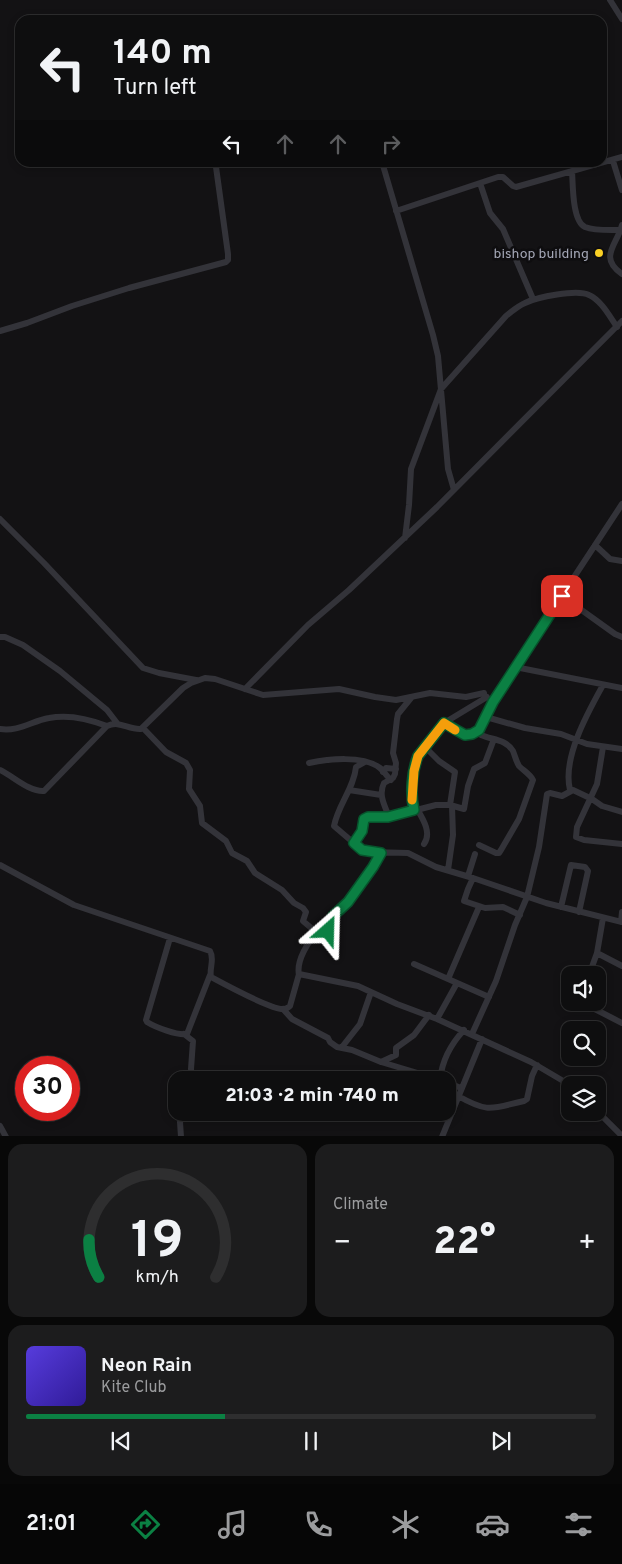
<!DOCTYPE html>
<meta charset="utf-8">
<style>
body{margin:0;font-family:Overpass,sans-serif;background:#1c1c1d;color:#f1f3f6;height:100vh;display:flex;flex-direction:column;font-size:19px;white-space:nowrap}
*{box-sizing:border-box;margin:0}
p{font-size:16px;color:#9b9c9e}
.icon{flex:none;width:28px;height:28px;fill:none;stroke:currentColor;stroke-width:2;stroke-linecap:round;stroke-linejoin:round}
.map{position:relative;height:1136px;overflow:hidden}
.panel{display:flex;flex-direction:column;gap:8px;padding:8px;background:#080808;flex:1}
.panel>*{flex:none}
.top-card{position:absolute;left:15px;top:15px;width:592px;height:152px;border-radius:15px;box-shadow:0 2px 8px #0003,0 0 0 1px #2e2e2f;background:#0e0e0f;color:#f1f3f6;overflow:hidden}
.controls{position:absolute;left:561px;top:966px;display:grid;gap:10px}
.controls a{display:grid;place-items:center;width:45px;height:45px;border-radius:10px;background:#0e0e0f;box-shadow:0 2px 8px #0003,0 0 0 1px #2e2e2f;font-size:25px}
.speed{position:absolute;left:15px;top:1056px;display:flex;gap:10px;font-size:25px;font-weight:700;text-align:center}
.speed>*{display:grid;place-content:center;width:65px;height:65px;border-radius:50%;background:#0e0e0f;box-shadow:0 2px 8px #0003,0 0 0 1px #2e2e2f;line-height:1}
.speed .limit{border:8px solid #d22;background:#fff;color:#111}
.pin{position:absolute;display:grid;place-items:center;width:42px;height:42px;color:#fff;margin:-21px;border-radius:10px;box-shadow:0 2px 8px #0006}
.me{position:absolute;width:55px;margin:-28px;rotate:25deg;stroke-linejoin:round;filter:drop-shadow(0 0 4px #0008)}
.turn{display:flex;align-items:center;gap:18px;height:105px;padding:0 15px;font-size:22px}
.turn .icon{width:65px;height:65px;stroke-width:2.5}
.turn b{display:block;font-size:35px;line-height:42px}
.lanes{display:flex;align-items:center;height:48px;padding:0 15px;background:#0003;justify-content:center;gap:25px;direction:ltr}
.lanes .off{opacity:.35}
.big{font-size:38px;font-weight:800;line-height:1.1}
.panel .card{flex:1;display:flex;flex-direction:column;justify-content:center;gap:8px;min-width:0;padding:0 18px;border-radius:15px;background:#1c1c1d}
.panel .dial{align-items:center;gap:0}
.dial svg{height:130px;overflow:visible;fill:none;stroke:#2e2e2f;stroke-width:7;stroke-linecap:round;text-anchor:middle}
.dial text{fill:#f1f3f6;stroke:none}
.song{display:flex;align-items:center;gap:15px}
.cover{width:60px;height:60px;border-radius:8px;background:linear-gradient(135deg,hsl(250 70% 55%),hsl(250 70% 35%))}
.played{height:5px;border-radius:2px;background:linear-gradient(90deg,#0b8043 35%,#2e2e2f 35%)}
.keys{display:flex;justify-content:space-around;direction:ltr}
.heat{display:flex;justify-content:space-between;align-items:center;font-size:28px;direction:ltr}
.panel .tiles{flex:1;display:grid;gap:8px;grid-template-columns:1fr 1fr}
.card:last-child{grid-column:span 2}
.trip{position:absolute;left:168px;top:1071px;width:288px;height:50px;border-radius:15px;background:#0e0e0f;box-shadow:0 2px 8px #0003,0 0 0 1px #2e2e2f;font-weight:800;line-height:50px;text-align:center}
.tab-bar{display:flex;height:80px;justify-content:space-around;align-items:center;background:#060606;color:#9b9c9e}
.tab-bar .icon{width:35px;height:35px}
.tab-bar .current{color:#0b8043}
.tab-bar b{font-size:22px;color:#f1f3f6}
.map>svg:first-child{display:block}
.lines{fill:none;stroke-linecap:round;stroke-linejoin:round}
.minor{stroke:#333339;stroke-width:6}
.route-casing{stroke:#07532c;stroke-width:12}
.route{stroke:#0b8043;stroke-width:9}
.slow{stroke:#f59e0b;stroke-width:9}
.poi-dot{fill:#fad025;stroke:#0e0d0f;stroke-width:2}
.labels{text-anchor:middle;stroke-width:5;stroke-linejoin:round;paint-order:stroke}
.poi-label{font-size:14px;fill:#a3a6b5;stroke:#0e0d0f;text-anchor:end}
</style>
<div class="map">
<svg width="622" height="1137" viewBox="0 0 622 1137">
<rect width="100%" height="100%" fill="#131214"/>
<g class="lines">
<path class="minor" d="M610 0 622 19
M613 161 622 190
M382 162 433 335 438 356 448 469 454 490
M572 171C573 184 572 221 585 227 595 231 610 230 621 230
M480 183 490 213 503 229 533 299
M396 211 498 177H503L513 186 516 187 622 157
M622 225C617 245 598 257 622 274
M0 331 27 323 72 306 129 288 226 262 228 260V254L216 167
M0 519 44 563 143 668 159 673 196 680
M405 538 409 505 411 469 441 389 506 316C512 311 518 306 525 303 537 297 577 289 589 295 601 300 610 317 617 327
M595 545 610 559 622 561
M562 596 615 634 622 637
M0 637H5L23 645 60 671 107 710 117 723
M515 667 622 688
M245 689 308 625 349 590 437 507 622 321
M486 717 525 728 561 734 587 744 622 749
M444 723C457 731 464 740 479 730
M143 728 166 752 186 763 190 770 189 789 200 806 202 823 226 841 232 853 247 861 255 873 282 890 294 903 303 908 306 912 303 921 317 933
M0 729C18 732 32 721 49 718 69 714 89 719 107 726
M425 747 439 761 455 772 450 805
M603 747 597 784 577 827 576 837 584 840 622 844
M365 762 356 767C354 788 338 805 334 826L362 850 370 852 408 853 436 867 473 878 546 903 622 922
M309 763C328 759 363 755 380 768 384 771 387 777 391 780
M0 770C13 776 29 792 44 791L107 726C120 720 128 730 141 729L183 688 191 683 205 678 215 679 263 695 339 689 375 697 396 700 430 693 466 697 484 693
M383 772 386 768 396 769
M349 790 381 795
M570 790C562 758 588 712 603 685
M417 809C423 819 432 833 424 844
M414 810C410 794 412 771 418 756L444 723 487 697
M389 817C385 806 378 795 384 783L393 778 395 774 396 763 393 753 397 719 398 714 411 698
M354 843 361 831 362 824 366 818 389 817 436 805H450L464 809 468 786 474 769 485 763 494 739
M479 845 496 853H499L501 850 519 819 533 780C530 774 524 771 519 766 516 761 515 756 513 751 506 739 492 740 481 735L480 727 515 667 622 504
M0 865 74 905 210 951C215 959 209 968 211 977 224 984 270 1009 283 1009 287 1009 287 1008 290 1006L299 974 358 986 397 1004 437 1019 531 1062 570 1085
M448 870 453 835 452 806
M468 876 475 854
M473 878 468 889 464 901 485 908 503 907 520 915
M561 907 571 865 585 867 588 871 579 912
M621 922 622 912
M170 938 146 1020 147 1022C155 1027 178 1036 187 1034L210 975
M597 953 622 966
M414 964 489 997
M299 975C296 961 308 941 318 932L325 935 327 934 333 916 348 902 373 867 381 853
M589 975 597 953 603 918
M448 979 479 907
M581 1002 622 1023
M283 1009 292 1019 328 1038 330 1042 337 1047 352 1050 381 1062 441 1080
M437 1019 457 983
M184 1034 193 1041 191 1069 192 1080
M472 1034 496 981 515 925 527 897 539 847 547 794 550 793 562 796 573 790 592 799 602 806 622 812
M342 1047 360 1024 371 992
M381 1062 396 1055V1048L414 1035 429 1015
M440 1080C442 1060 450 1045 464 1030
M446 1082 461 1088
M458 1096C490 1114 492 1108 524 1101L527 1099 532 1076 537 1065
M400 1112 440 1117 449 1120
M598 1112 622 1136
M0 1126 6 1137
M181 1137 180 1122 185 1112
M442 1137 482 1039"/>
</g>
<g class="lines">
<defs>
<path id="route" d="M328 931 329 923 333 916 348 902 373 867 381 853 362 850 354 843 362 831 364 819 368 817H388L414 810C410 794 412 771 418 756L444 723 465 735 472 734 479 730 493 702 562 596"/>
</defs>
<use href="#route" class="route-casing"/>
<use href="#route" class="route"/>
<path class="slow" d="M412 800 414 771 418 756 444 723 455 730"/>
</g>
<circle class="poi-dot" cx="599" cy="253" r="5"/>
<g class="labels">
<g class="poi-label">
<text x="589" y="258">bishop building</text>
</g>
</g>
</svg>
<div class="controls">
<a><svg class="icon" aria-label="sound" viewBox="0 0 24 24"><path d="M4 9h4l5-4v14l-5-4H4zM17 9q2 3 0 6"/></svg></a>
<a><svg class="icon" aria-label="search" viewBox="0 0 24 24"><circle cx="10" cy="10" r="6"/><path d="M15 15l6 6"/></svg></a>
<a><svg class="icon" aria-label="layers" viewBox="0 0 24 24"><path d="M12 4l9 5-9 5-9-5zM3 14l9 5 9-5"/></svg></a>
</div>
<div class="speed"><div class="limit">30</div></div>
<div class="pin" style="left:562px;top:596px;background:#d93025"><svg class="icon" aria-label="arrive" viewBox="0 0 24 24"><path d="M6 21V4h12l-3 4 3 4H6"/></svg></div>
<svg class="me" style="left:328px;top:931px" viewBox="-20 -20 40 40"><path d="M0-17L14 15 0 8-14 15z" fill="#0b8043" stroke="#fff" stroke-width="4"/></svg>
<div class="trip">21:03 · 2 min · 740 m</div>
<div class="top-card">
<div class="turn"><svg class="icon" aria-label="left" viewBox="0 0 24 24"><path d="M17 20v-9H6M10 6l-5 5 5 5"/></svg><div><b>140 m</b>Turn left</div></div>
<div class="lanes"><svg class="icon" aria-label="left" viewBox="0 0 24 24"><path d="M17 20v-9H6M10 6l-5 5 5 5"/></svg><svg class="icon off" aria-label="ahead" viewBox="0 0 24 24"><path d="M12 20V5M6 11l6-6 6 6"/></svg><svg class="icon off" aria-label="ahead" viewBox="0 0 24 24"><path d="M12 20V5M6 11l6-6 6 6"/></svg><svg class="icon off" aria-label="right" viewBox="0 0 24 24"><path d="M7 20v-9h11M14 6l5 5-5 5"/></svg></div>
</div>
</div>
<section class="panel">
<div class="tiles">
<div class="card dial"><svg viewBox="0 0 100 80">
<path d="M14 69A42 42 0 1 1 86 69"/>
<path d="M14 69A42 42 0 0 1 8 46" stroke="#0b8043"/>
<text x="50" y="56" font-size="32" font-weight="700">19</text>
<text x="50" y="72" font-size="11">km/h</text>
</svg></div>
<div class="card"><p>Climate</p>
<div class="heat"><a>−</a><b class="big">22°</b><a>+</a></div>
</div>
<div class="card">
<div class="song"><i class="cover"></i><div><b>Neon Rain</b><p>Kite Club</p></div></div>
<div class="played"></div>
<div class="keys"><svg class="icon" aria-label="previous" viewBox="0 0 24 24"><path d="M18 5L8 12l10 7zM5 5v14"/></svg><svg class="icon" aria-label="pause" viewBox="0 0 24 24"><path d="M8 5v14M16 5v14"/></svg><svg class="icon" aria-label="next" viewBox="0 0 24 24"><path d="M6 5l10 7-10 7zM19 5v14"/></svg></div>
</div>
</div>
</section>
<nav class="tab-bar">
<b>21:01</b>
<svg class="icon current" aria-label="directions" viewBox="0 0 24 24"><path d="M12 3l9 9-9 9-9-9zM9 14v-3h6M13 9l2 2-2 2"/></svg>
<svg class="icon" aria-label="music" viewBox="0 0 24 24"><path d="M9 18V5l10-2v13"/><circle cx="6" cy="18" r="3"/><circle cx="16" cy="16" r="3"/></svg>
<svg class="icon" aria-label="phone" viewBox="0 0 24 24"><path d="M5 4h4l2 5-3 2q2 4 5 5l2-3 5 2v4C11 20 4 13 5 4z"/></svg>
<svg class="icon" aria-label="climate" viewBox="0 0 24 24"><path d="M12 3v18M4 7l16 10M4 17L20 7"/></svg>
<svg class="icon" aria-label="car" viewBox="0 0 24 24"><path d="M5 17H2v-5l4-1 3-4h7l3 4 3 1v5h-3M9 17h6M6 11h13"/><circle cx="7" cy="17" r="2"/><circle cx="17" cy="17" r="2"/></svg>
<svg class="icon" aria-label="filters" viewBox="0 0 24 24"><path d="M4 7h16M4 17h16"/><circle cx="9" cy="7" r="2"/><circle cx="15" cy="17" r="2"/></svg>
</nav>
